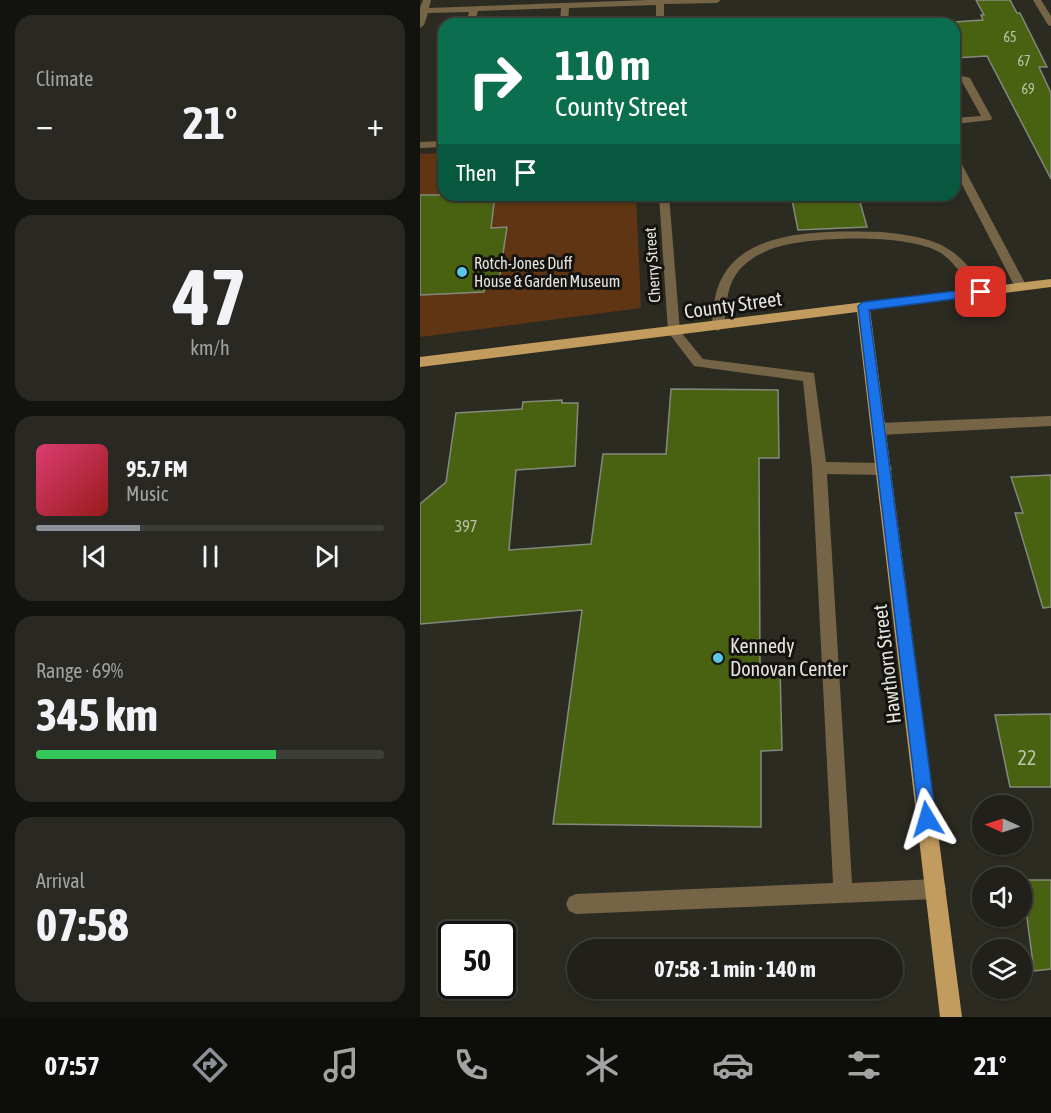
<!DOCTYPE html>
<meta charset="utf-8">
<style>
body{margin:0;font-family:"Asap Condensed",sans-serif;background:#292823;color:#f1f3f6;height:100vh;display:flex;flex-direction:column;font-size:22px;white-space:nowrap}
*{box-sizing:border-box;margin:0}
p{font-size:20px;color:#a2a3a2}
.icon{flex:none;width:33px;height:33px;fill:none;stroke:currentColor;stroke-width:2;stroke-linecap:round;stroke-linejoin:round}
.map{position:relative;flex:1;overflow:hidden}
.panel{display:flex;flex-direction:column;gap:15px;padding:15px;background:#12120e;width:420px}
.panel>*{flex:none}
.banner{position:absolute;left:18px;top:18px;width:522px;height:183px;border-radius:18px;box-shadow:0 2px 4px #0004,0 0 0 2px #3e3e39;background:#0b6e4f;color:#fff;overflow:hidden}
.needle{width:39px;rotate:273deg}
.fabs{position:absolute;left:552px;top:795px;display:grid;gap:12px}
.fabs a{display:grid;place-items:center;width:60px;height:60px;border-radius:50%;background:#21201a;box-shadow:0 2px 4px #0004,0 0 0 2px #3e3e39;font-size:30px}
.speed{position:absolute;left:18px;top:921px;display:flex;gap:12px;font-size:30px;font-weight:700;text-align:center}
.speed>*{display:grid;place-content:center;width:78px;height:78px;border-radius:50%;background:#21201a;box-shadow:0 2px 4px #0004,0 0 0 2px #3e3e39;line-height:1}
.speed .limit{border:3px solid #111;border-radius:9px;background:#fff;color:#111}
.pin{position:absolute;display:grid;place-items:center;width:51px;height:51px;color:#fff;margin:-26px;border-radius:12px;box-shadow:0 3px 9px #0006}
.me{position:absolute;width:66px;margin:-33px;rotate:353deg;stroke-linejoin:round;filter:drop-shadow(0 0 4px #0008)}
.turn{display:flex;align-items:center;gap:21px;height:126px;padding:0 18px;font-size:27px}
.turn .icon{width:78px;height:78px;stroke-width:2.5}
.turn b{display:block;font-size:42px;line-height:51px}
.then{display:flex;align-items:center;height:57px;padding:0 18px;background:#0003;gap:12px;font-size:22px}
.big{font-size:45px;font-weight:700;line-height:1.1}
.panel .tile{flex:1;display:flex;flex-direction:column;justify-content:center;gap:9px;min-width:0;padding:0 21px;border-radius:18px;background:#292823}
.panel .dial{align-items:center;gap:0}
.dial b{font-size:78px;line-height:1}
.song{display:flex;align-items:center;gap:18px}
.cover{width:72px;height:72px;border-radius:9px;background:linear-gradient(135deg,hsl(340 70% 55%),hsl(0 70% 35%))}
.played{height:6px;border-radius:3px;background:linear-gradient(90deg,#8c9099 30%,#3e3e39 30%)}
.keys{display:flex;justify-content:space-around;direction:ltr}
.heat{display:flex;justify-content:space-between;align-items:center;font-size:33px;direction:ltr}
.charge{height:9px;border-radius:4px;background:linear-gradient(90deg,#34c759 69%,#3e3e39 0)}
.trip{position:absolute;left:147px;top:939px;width:336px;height:60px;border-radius:30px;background:#21201a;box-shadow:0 2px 4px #0004,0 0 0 2px #3e3e39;font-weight:700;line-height:60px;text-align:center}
.tabs{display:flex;height:96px;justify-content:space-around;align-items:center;background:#0d0d0a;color:#a2a3a2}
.tabs .icon{width:42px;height:42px}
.tabs .selected{color:#8c9099}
.tabs b{font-size:27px;color:#f1f3f6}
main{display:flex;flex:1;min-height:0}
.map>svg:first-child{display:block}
.green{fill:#5f3513}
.building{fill:#496211;stroke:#84897e;stroke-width:1.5}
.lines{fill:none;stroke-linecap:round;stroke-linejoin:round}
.minor{fill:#766447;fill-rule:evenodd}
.major{fill:#c29c5e;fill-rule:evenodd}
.route{fill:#1a73e8;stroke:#114b97;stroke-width:1.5}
.poi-dot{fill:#5bc7e7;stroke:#14130f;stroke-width:2}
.labels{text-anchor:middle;stroke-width:6;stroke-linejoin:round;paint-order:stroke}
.far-number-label{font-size:14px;fill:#bec4ab}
.far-poi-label{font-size:16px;fill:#e5e4de;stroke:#14130f;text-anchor:start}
.far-street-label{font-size:16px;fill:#e5e4de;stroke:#14130f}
.number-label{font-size:16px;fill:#bec4ab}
.street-label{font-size:20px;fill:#e5e4de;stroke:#14130f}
.poi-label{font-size:20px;fill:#e5e4de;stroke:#14130f;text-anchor:start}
.near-number-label{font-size:20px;fill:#bec4ab}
</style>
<main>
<section class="panel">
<div class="tile"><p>Climate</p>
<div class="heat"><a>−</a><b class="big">21°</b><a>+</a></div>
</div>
<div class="tile dial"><b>47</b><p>km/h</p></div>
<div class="tile">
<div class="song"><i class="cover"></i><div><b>95.7 FM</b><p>Music</p></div></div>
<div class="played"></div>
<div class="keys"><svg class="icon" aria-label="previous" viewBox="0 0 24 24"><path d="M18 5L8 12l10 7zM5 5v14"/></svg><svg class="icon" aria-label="pause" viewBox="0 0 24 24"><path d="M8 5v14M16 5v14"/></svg><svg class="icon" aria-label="next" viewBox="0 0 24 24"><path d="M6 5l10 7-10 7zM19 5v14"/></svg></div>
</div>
<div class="tile"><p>Range · 69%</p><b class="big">345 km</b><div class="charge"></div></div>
<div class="tile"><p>Arrival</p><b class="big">07:58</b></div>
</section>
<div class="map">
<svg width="631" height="1017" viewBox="0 0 631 1017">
<rect width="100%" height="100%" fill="#2c2b22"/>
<path class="green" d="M24 153V195H216L221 308 0 337V154Z"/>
<path class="building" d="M556 0H590L597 13H600L627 67H619L631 93V179L567 56 534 58V22L563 20 561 15H564Z
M0 195H75L71 228 87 227 78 287 65 288 64 292 0 295Z
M371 195H438L447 227 378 230Z
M251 389 358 390 359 458H339L340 667 360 668 362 750 341 751V827L133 824 162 610 0 624V504L26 482 36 413 102 409 103 402 142 400V403H158L155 466 96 470 89 550 171 544 183 454H246Z
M631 475V607L623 608 595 513H603L591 477Z
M631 714V787H590L575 715Z
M602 880H631V969L614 971Z"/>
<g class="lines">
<path class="minor" d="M3 0H11L9 8 228 0H301L297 3 244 4V24H236V5L149 8 148 24H140L141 8 58 11 54 24H46L49 12 8 13 4 25 0 28V8Z
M613 0H621L631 16V26L628 25Z
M91 17 95 20 94 24H86L88 18Z
M542 76 550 78 572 118 571 120 534 124V118L561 116 540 78Z
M24 141V147L0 148V142Z
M534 156 539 159 607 287 605 290H597L595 287 534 169Z
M239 195H249L260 331 283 359 394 373 406 462 465 463 470 465 472 469 470 473 465 475 407 474 432 883 516 879 523 882 526 889 523 896 516 899 156 914 149 911 146 904 149 897 156 894 413 883 392 468 383 381 274 366 248 332Z
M462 232C517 238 536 244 567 292L561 296 557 295C546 282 536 263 521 253 489 233 390 236 354 248 340 253 326 261 317 273 306 288 306 309 304 326L298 331 292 326C293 309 294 291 303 276 330 227 413 231 462 232Z
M631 416V426L460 435 453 429 460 423Z"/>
<path class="major" d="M631 279V287L450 310 542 1017H520L437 312 0 367V357Z"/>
</g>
<path class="route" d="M561 288 565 289V295L449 310 516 819 514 825 507 827 501 825 499 819 438 306 443 302Z"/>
<g class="poi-dot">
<circle cx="42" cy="272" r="6"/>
<circle cx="298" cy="658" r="6"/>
</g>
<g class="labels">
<g class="far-number-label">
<text x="590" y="42">65</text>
<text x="604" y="66">67</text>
<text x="608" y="94">69</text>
</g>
<g class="far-poi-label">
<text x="54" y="269">Rotch-Jones Duff<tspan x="54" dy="18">House &amp; Garden Museum</tspan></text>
</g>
<g class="far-street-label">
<text transform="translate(232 265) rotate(-94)" y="6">Cherry Street</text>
</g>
<g class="number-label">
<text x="46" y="532">397</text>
</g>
<g class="street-label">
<text transform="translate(313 305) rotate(-8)" y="7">County Street</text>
<text transform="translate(467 664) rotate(-97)" y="7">Hawthorn Street</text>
</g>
<g class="poi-label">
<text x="310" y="653">Kennedy<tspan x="310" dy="23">Donovan Center</tspan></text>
</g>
<g class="near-number-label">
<text x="607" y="765">22</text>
</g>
</g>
</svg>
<div class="fabs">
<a><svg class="needle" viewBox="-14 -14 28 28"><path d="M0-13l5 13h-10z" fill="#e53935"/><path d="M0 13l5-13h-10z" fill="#a2a3a2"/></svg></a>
<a><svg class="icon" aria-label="sound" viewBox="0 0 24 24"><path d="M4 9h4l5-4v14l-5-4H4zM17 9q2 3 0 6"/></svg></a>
<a><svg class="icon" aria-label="layers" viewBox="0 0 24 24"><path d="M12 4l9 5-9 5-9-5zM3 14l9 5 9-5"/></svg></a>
</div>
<div class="speed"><div class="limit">50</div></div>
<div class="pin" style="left:561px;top:292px;background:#d93025"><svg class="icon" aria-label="arrive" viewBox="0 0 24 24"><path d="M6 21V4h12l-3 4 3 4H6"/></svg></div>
<svg class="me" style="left:507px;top:819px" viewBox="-20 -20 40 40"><path d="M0-17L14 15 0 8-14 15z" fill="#1a73e8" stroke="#fff" stroke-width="4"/></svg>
<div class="trip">07:58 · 1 min · 140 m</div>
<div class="banner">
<div class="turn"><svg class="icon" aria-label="right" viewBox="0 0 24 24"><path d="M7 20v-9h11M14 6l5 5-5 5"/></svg><div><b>110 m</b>County Street</div></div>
<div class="then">Then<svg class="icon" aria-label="arrive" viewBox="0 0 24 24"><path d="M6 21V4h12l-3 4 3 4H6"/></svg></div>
</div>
</div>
</main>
<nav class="tabs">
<b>07:57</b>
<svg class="icon selected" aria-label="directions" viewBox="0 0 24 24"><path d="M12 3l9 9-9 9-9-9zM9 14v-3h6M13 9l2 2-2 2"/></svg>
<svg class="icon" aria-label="music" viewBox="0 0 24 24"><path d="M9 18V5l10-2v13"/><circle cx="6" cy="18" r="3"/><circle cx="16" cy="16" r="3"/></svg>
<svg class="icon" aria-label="phone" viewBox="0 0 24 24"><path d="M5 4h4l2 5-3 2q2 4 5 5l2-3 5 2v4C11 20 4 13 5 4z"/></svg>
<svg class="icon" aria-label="climate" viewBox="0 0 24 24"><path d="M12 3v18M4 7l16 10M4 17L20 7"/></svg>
<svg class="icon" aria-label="car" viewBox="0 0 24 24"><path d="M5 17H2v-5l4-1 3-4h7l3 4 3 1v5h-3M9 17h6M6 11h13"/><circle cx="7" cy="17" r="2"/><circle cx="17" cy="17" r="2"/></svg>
<svg class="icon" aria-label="filters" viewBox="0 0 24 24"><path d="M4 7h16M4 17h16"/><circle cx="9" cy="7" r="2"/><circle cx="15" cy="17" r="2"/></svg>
<b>21°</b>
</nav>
